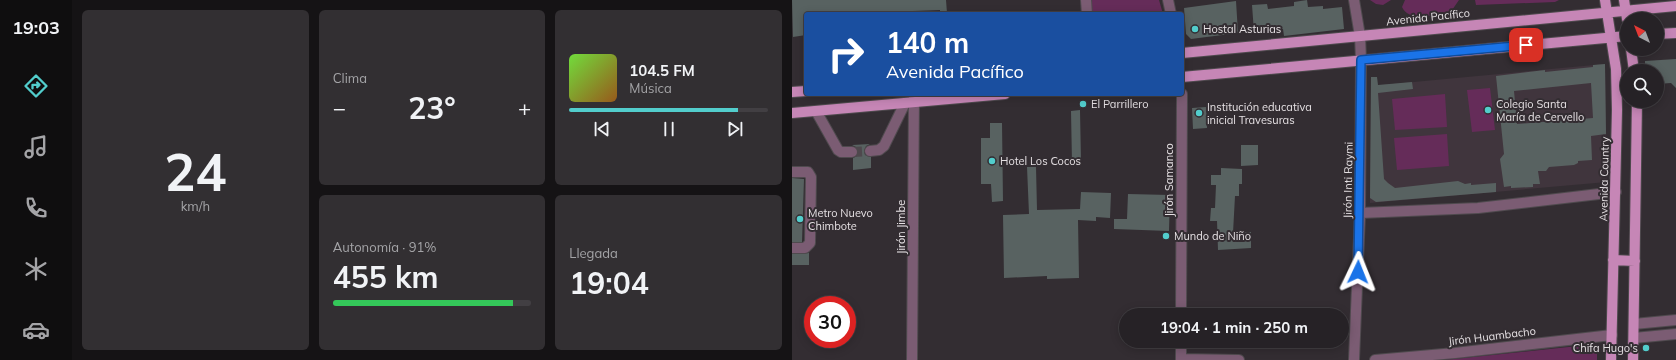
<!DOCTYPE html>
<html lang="es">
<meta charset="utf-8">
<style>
body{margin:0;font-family:Mulish,sans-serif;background:#322f32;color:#f1f3f6;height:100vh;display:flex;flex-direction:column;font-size:15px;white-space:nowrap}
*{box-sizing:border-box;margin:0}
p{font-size:13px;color:#a4a4a7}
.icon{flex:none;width:22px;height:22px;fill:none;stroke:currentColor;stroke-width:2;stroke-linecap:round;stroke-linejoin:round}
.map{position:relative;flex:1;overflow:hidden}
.details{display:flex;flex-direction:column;gap:10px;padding:10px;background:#151315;width:720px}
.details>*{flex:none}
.guide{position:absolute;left:12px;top:12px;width:380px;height:84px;border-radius:4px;box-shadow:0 2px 10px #0003,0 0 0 1px #423f43;background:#1a4fa0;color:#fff;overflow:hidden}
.needle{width:26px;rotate:318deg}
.controls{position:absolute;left:828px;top:12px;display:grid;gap:8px}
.controls a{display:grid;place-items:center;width:44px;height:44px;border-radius:50%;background:#262226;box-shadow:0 2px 10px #0003,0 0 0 1px #423f43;font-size:20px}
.speed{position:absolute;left:12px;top:296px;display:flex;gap:8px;font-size:20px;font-weight:700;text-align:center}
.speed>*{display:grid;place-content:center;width:52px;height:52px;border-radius:50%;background:#262226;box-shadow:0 2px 10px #0003,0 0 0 1px #423f43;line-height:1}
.speed .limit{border:6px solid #d22;background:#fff;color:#111}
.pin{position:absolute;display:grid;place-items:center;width:34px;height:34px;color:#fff;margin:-17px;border-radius:8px;box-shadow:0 2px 6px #0006}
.me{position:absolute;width:44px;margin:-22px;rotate:2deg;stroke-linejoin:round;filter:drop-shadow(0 0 3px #0008)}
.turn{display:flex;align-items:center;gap:14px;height:84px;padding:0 16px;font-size:18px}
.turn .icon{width:52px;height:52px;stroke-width:2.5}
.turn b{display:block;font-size:28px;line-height:34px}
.big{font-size:30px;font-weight:700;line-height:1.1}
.details .tile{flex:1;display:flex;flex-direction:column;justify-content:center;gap:6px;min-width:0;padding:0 14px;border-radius:6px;background:#322f32}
.details .dial{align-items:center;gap:0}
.dial b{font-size:52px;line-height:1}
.song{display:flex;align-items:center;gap:12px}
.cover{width:48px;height:48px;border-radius:6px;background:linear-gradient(135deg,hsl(100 70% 55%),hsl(30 70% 35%))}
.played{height:4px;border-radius:2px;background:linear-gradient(90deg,#52cdcc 85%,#423f43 85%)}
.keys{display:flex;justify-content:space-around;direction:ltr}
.heat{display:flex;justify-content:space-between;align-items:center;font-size:22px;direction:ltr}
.charge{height:6px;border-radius:3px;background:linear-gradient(90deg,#34c759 91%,#423f43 0)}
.details .tiles{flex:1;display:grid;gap:10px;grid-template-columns:repeat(3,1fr)}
.tile:first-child{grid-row:span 2}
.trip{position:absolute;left:327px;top:308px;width:230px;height:40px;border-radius:20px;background:#262226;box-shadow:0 2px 10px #0003,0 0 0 1px #423f43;font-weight:700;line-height:40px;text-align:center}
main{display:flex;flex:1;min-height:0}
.tabs{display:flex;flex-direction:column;width:72px;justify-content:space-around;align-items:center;background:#0f0e0f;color:#a4a4a7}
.tabs .icon{width:28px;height:28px}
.tabs .active{color:#52cdcc}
.tabs b{font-size:18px;color:#f1f3f6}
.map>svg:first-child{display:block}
.built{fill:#40353d}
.green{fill:#652c59}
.building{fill:#586261;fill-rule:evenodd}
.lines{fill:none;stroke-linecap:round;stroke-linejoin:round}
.minor-tunnel{stroke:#4e484d;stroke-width:10;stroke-dasharray:10 5;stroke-linecap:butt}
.minor-casing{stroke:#4f4a4e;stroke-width:12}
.major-casing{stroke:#4f4a4e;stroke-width:12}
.minor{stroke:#7b5c73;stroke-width:10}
.major{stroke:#c686b6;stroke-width:10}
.route-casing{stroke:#114b97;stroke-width:10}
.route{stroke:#1a73e8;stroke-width:7}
.poi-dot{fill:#52cdcc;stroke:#332d32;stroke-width:1.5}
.labels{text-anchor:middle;stroke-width:4;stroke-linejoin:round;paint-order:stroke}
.street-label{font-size:11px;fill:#e5e0e3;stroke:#332d32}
.poi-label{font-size:11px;fill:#e5e0e3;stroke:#332d32;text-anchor:start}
</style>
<main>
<nav class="tabs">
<b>19:03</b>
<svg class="icon active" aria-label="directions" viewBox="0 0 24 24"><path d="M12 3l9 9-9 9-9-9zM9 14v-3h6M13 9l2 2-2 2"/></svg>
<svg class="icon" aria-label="music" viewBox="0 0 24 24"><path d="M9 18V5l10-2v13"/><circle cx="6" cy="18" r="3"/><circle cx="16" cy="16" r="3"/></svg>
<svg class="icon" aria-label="phone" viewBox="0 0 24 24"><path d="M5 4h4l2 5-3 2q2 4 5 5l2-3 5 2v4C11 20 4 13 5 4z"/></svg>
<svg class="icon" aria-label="climate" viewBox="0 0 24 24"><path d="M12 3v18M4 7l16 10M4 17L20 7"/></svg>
<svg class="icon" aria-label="car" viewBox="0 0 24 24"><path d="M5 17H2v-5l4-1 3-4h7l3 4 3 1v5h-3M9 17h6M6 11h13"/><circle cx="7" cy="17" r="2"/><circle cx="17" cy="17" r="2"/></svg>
</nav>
<section class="details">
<div class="tiles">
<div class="tile dial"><b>24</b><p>km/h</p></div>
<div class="tile"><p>Clima</p>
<div class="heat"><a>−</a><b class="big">23°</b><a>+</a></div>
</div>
<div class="tile">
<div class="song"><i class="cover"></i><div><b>104.5 FM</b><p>Música</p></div></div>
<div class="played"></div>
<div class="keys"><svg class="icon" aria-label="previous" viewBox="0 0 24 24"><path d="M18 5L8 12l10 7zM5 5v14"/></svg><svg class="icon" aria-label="pause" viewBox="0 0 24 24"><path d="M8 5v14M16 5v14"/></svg><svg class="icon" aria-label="next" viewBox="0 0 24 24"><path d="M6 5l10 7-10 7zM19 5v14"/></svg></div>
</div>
<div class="tile"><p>Autonomía · 91%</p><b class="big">455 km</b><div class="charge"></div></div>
<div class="tile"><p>Llegada</p><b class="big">19:04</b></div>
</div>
</section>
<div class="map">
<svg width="884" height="360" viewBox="0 0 884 360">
<rect width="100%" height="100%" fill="#332d32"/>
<path class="built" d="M813 64 815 182 578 203 579 86Z"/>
<path class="green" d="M298 0H367L371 14H299Z
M578 0H599L591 5 584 4Z
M613 0H667L658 13C645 14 617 23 610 7Z
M683 0H767L763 2 684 5Z
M698 88 703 130 680 132 675 90Z
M653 94 655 127 603 130 600 99Z
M655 134 657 166 605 170 602 138Z
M805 344V360H652Z"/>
<path class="building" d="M0 0H154L155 13 148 14V10L121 11V14H14V35L1 37Z
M515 0 516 7 531 6V9L550 7 552 29 492 36 491 29 462 32 460 5 475 4 476 9 502 6V2Z
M444 1 446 33 399 39 394 34 392 8Z
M884 59V88L879 83 865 84V71H853V61Z
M813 64 814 134 799 136 800 160 786 161V163L782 165 757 167 754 171H746L748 184H741V187L719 188V186L712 187 708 159 712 154 704 76 753 70V72L801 67V65ZM799 83 801 118 725 124 722 91Z
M579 77H585L586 85 620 82 621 89 586 93 592 179 596 183 603 188 666 181 673 184 679 183V185L704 183V192L584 202 578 198Z
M414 107 415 128 401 129 400 108Z
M288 110 289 162 280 163 279 111Z
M198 123H210L211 201 200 202 199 184H189V138H198Z
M78 144 74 146 72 151 73 155 79 157V168L61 170V158L65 156 66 152 64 147 60 145Z
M449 145H466V165L449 166Z
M235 167H244L245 210 288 209 289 192 319 193 318 218 304 217V221L286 220 287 278 255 279V276L212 278 211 215 237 214Z
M429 168 450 169V184H447V196H443L441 233 459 232V248L426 250 425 221H418L419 208H423L424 185H419V175H429Z
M0 178 12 179 10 242H0Z
M336 194 378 195 377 231 322 229V219H335Z
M17 253V265H0V254Z"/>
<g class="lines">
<path class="minor-tunnel" d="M60 152 78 151"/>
<defs>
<path id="minor" d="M294 0 295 14
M376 0 379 14
M562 0 568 36 569 60 568 213 562 360
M24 111 46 150 49 152H60
M78 151 87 150 92 146 113 103
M0 172H16L19 177 18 243 13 248H0
M568 213 686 208 824 192
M389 315 390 94
M842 324 884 320
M842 338 884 334
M389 359 447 360
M120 360 122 94
M389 360V341
M583 360 663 353 820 335"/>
<path id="major" d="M813 0 824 69 825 110 819 360
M832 0 835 19
M865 34 884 33
M839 49 842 71
M390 53 884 6
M390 77 835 36
M0 92 14 91
M0 113 213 94
M821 260 843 261
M841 360 845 101"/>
</defs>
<use href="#minor" class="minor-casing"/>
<use href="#major" class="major-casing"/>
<use href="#minor" class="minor"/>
<use href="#major" class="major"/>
</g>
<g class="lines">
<defs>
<path id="route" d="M566 272 569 60 734 45"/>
</defs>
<use href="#route" class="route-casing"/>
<use href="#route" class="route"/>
</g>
<g class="poi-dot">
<circle cx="403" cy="29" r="4"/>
<circle cx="291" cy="104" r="4"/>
<circle cx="696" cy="110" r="4"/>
<circle cx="407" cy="113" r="4"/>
<circle cx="200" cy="161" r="4"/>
<circle cx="8" cy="219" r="4"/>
<circle cx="374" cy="236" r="4"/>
<circle cx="854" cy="348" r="4"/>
</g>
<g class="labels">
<g class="street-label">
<text transform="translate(636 17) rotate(-6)" y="4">Avenida Pacífico</text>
<text transform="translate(812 179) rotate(-89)" y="4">Avenida Country</text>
<text transform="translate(377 180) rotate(-90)" y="4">Jirón Samanco</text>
<text transform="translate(556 180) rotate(-89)" y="4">Jirón Inti Raymi</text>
<text transform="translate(109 227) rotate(-90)" y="4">Jirón Jimbe</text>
<text transform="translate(700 336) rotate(-7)" y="4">Jirón Huambacho</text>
</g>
<g class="poi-label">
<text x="411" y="33">Hostal Asturias</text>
<text x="299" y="108">El Parrillero</text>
<text x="704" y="108">Colegio Santa<tspan x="704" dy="13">María de Cervello</tspan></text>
<text x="415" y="111">Institución educativa<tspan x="415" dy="13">inicial Travesuras</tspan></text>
<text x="208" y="165">Hotel Los Cocos</text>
<text x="16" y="217">Metro Nuevo<tspan x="16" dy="13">Chimbote</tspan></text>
<text x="382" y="240">Mundo de Niño</text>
<text x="846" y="352" text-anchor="end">Chifa Hugo's</text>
</g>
</g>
</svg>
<div class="controls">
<a><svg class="needle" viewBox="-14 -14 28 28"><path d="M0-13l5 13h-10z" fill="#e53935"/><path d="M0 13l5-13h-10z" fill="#a4a4a7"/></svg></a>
<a><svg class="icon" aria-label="search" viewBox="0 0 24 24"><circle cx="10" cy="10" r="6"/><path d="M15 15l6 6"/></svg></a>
</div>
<div class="speed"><div class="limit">30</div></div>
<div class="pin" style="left:734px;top:45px;background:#d93025"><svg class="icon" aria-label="arrive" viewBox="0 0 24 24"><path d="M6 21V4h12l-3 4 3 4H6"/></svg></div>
<svg class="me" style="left:566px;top:272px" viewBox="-20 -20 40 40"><path d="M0-17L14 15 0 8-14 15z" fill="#1a73e8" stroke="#fff" stroke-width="4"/></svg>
<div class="trip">19:04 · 1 min · 250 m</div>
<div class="guide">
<div class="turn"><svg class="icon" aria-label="right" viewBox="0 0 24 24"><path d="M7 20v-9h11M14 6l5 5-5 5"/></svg><div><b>140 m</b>Avenida Pacífico</div></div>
</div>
</div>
</main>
